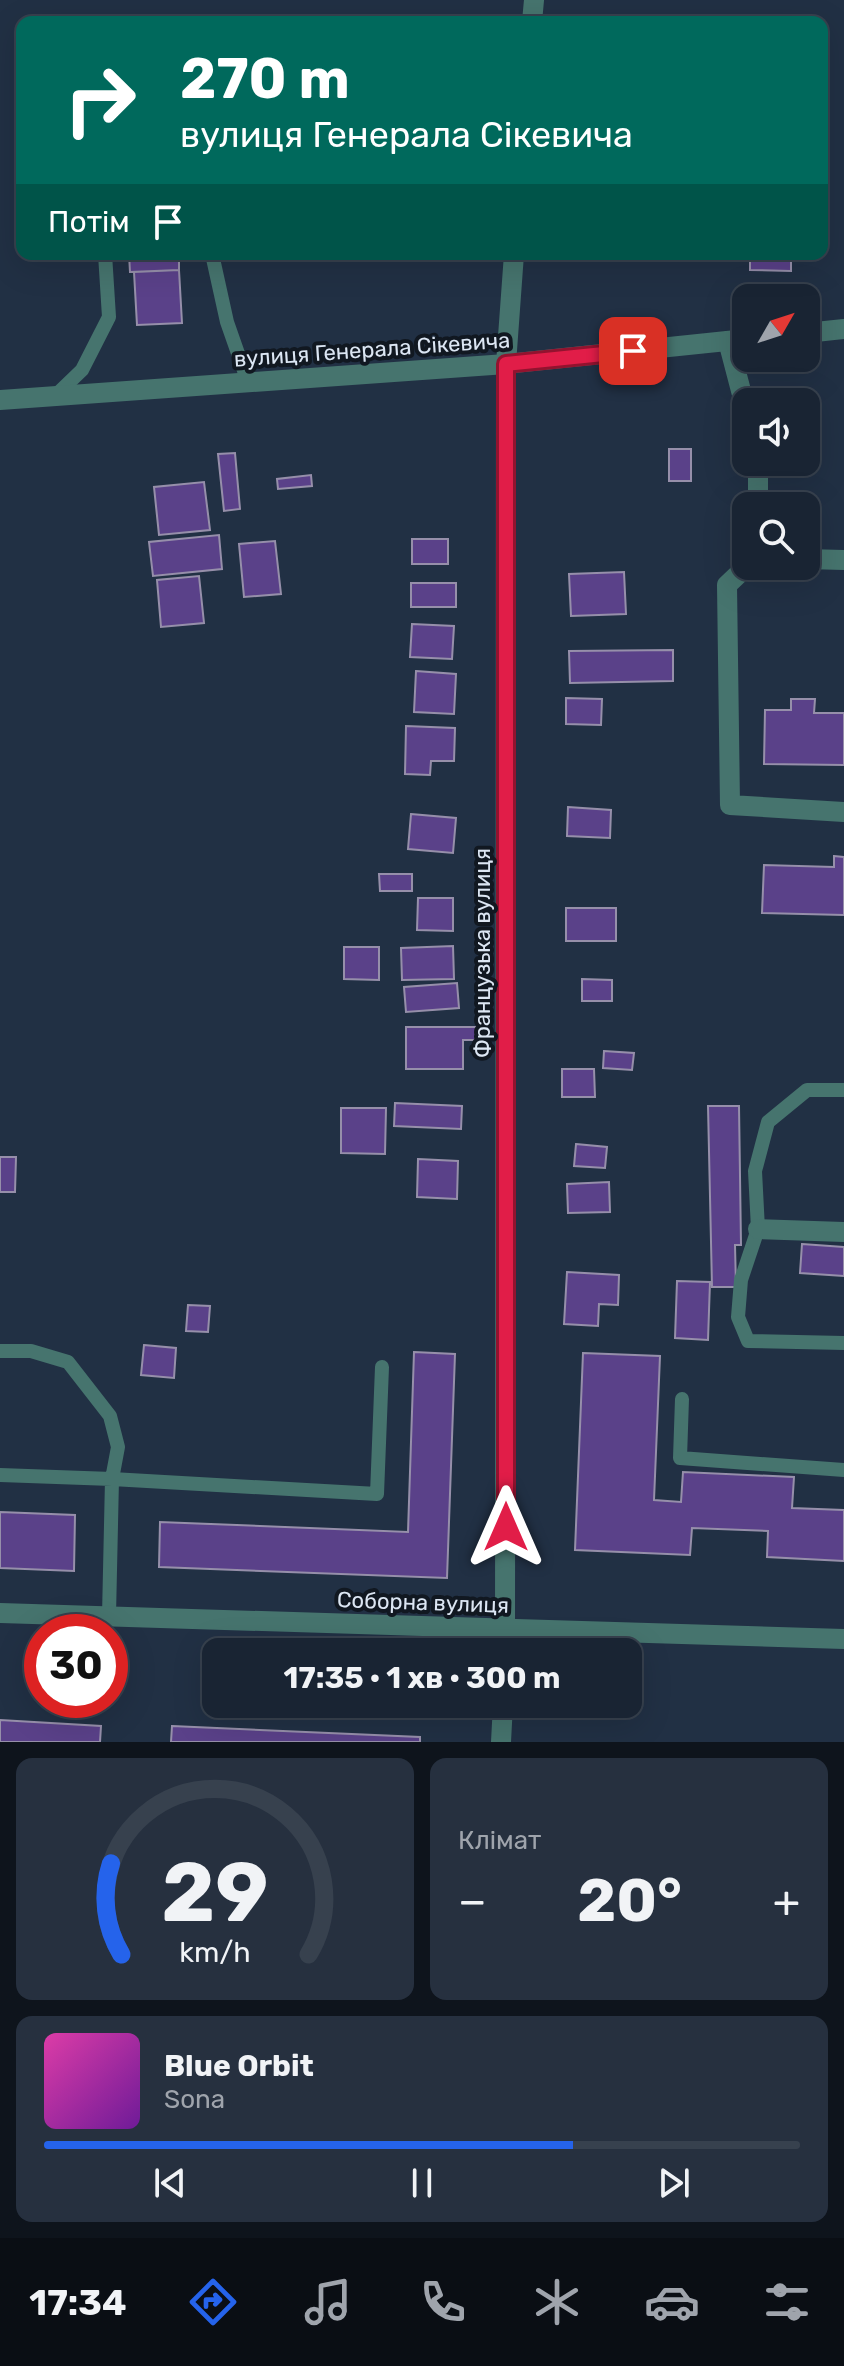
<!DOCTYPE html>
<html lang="uk">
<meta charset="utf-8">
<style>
body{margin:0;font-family:Rubik,sans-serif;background:#26303f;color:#f1f3f6;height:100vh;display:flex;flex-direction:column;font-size:30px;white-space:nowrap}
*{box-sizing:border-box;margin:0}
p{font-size:26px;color:#9fa4ac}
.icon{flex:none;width:44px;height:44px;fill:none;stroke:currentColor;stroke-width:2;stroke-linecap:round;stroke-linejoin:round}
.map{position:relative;height:1742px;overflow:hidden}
.sheet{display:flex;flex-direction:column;gap:16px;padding:16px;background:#0e141c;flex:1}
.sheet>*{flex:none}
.top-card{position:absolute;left:16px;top:16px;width:812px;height:244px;border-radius:16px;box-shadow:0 8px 32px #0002,0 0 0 2px #37414e;background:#00695c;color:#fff;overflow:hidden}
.needle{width:52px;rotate:51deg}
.controls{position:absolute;left:732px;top:284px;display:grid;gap:16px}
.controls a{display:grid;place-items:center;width:88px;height:88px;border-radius:16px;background:#192433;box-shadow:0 8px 32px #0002,0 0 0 2px #37414e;font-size:40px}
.speed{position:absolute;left:24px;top:1614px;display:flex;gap:16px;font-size:40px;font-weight:700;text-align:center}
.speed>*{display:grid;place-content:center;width:104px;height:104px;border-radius:50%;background:#192433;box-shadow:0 8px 32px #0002,0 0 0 2px #37414e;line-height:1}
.speed .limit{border:12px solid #d22;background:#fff;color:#111}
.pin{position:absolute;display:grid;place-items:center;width:68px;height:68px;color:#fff;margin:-34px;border-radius:16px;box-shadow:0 4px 12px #0006}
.me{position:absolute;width:88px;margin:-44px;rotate:0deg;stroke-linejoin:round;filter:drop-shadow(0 0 6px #0008)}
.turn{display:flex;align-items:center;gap:28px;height:168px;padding:0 32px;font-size:36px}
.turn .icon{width:104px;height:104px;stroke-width:2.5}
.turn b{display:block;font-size:56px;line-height:68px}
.then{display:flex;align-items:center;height:76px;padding:0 32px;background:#0003;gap:16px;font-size:30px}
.big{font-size:60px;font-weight:700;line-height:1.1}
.sheet .tile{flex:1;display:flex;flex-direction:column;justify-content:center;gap:12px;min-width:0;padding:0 28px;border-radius:16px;background:#26303f}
.sheet .dial{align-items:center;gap:0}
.dial svg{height:208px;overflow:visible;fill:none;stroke:#37414e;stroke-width:7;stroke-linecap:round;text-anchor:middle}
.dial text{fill:#f1f3f6;stroke:none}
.song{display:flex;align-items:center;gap:24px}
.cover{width:96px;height:96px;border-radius:12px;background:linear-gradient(135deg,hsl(320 70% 55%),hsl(280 70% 35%))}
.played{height:8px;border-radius:4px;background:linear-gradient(90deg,#2563eb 70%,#37414e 70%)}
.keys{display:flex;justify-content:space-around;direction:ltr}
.heat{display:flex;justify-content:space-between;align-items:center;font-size:44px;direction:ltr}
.sheet .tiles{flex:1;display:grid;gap:16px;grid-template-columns:1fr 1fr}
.tile:last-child{grid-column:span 2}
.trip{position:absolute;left:202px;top:1638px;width:440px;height:80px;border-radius:16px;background:#192433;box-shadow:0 8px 32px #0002,0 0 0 2px #37414e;font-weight:700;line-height:80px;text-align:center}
.dock{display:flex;height:128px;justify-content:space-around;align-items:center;background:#0a0e14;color:#9fa4ac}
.dock .icon{width:56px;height:56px}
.dock .on{color:#2563eb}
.dock b{font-size:36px;color:#f1f3f6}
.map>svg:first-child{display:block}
.building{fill:#5a4189;stroke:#968faa;stroke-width:2}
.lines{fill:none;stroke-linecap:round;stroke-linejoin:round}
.service{stroke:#46746e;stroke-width:14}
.minor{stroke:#46746e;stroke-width:20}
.tertiary{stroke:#46746e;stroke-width:20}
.route-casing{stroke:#92132f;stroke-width:20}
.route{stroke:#e11d48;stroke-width:14}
.labels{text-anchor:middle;stroke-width:8;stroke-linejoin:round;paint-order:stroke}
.street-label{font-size:22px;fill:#dce6f3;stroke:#111821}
</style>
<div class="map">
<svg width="844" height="1742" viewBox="0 0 844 1742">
<rect width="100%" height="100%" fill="#213044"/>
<path class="building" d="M129 254H179V270L130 272Z
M750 254H791V271L750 270Z
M179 270 182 323 137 325 134 272Z
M669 449H691V481H669Z
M235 453 240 509 224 511 218 454Z
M311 475 312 486 278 489 277 479Z
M204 482 210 530 159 535 154 487Z
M219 535 222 569 153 576 149 542Z
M412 539H448V564H412Z
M275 541 281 594 244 597 239 544Z
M624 572 626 614 571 616 569 574Z
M199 576 204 623 161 627 157 580Z
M411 583H456V607H411Z
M412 624 454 626 452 659 410 657Z
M673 650V681L570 683 569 651Z
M416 671 456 674 454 714 414 712Z
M566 698 602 699 601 725 566 724Z
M791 699H815L814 713H844V765L764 764 765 710H791Z
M406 726 455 728 454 761H431L430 775 405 774Z
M568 807 611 810 610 838 567 836Z
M411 814 456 818 453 853 408 849Z
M834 856 844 857V915L762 913 764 865 834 867Z
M379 874H412V891H380Z
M418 898H453V931L417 930Z
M566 908H616V941H566Z
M453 946 454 979 402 980 401 948Z
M344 947H379V980L344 979Z
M582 979 612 980V1001H582Z
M457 983 459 1008 406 1012 404 987Z
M406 1027H482V1040H463V1069H406Z
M604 1051 634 1053 632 1070 603 1068Z
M562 1069H594L595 1097H562Z
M395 1103 462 1106 461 1129 394 1126Z
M708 1106H739L741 1245H735L736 1287H712Z
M341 1108H386L385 1154 341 1153Z
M576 1144 607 1147 605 1168 574 1166Z
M0 1157H16L15 1192H0Z
M418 1159 458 1161 457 1199 417 1197Z
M609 1182 610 1212 568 1213 567 1184Z
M802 1244 844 1247V1276L800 1273Z
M567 1272 619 1275 618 1305 599 1304 598 1326 564 1324Z
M677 1281 710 1282 708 1340 675 1338Z
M188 1305 210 1306 208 1332 186 1331Z
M144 1345 176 1348 174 1378 141 1375Z
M414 1352 455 1354 447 1578 159 1567 160 1522 408 1532Z
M583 1353 660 1356 654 1500 681 1502 683 1472 794 1477 792 1508 844 1510V1561L767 1557 768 1531 692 1528 690 1555 575 1550Z
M0 1512 75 1515 74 1571 0 1568Z
M0 1720 101 1726 100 1742H0Z
M172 1726 420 1737V1742H171Z"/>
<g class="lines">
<path class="service" d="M212 254 227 322 248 382
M55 396 82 370 109 317 105 254
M844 1090H807L768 1122 755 1171 758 1229 741 1280 738 1317 748 1341 844 1343
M0 1351H31L68 1362 110 1416 118 1447 112 1479 0 1475
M682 1399 680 1458 844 1470
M109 1616 112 1479 377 1494 382 1367"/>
<path class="minor" d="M532 22 534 0
M728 341 746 410
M758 462V506
M806 559 844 560
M747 566 727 585 730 805 844 812
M758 1229 844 1232
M505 1652 506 364 514 254
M501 1742 503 1704"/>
<path class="tertiary" d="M806 333 844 329
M0 400 506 364 746 339
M0 1613 844 1639"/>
</g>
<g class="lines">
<defs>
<path id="route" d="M506 1527V364L633 351"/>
</defs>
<use href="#route" class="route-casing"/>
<use href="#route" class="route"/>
</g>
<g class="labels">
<g class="street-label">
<text transform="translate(372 349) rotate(-4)" y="8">вулиця Генерала Сікевича</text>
<text transform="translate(482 953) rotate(-90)" y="8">Французька вулиця</text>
<text transform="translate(423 1602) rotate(2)" y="8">Соборна вулиця</text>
</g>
</g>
</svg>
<div class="controls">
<a><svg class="needle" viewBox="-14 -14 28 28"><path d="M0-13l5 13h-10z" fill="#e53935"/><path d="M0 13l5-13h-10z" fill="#9fa4ac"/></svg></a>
<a><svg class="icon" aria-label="sound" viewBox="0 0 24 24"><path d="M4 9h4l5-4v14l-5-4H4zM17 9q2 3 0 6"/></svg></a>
<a><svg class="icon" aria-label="search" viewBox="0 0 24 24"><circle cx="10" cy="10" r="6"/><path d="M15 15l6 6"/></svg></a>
</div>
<div class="speed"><div class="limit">30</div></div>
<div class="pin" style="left:633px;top:351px;background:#d93025"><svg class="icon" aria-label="arrive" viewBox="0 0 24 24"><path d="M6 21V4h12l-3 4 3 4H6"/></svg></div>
<svg class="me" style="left:506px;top:1527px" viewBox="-20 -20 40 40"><path d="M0-17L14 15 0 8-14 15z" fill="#e11d48" stroke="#fff" stroke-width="4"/></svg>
<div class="trip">17:35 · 1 хв · 300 m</div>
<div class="top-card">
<div class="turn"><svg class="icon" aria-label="right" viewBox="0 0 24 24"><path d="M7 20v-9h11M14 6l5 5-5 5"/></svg><div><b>270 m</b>вулиця Генерала Сікевича</div></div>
<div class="then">Потім<svg class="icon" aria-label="arrive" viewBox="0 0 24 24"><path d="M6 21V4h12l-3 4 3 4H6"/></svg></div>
</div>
</div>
<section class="sheet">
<div class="tiles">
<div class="tile dial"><svg viewBox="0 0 100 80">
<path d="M14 69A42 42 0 1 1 86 69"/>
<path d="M14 69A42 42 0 0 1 10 34" stroke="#2563eb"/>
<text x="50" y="56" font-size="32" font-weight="700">29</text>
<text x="50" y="72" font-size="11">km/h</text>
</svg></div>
<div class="tile"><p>Клімат</p>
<div class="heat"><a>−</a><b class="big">20°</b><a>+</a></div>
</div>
<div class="tile">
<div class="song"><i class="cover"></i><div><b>Blue Orbit</b><p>Sona</p></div></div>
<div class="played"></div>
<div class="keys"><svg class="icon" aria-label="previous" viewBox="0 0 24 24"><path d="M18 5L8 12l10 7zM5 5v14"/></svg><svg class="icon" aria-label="pause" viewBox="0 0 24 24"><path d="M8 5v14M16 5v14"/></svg><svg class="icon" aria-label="next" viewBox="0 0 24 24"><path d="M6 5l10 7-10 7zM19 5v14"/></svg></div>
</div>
</div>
</section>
<nav class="dock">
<b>17:34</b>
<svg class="icon on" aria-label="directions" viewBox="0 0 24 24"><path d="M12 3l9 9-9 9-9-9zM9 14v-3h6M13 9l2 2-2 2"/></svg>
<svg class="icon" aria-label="music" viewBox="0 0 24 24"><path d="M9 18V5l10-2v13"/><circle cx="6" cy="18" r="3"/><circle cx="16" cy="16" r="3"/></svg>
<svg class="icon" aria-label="phone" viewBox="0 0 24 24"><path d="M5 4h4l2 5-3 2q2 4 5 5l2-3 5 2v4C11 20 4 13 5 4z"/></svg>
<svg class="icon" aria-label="climate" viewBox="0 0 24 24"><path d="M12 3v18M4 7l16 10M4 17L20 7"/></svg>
<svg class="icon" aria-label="car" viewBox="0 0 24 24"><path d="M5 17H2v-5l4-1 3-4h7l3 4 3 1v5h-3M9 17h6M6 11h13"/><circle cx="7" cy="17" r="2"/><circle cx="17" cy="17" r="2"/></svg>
<svg class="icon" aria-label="filters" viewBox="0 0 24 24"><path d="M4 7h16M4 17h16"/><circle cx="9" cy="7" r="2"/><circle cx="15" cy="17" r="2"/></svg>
</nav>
